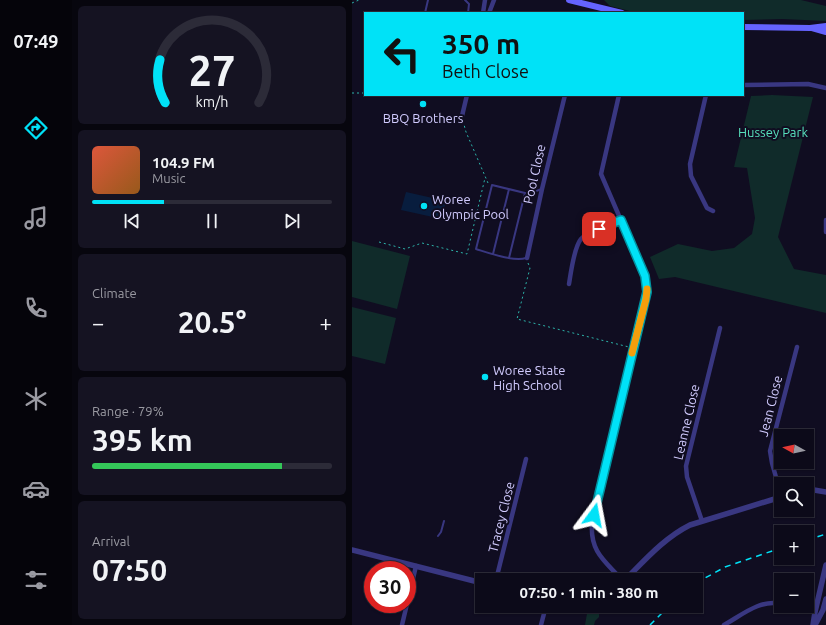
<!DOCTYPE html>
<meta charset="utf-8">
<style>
body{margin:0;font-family:Ubuntu,sans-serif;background:#151322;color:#f1f3f6;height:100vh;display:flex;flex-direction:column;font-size:15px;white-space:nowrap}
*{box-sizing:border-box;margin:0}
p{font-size:13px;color:#9a9aa2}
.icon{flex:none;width:22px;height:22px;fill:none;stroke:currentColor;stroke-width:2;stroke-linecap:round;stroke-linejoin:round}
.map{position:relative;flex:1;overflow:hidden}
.sheet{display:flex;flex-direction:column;gap:6px;padding:6px;background:#07060e;width:280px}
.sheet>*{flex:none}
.hud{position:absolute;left:12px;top:12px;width:380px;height:84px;border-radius:0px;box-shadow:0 1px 3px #0004,0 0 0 1px #2c2b38;background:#00e2f7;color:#111;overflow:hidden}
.needle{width:26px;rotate:278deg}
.tools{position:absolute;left:422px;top:429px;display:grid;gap:8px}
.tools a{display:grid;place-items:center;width:40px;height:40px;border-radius:0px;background:#0c0a19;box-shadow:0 1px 3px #0004,0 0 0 1px #2c2b38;font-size:20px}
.speed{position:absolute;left:12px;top:561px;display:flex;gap:8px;font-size:20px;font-weight:700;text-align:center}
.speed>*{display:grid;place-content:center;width:52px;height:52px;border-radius:50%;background:#0c0a19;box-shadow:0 1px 3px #0004,0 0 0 1px #2c2b38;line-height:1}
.speed .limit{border:6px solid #d22;background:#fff;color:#111}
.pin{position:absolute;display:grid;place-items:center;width:34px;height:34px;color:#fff;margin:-17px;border-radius:8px;box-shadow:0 2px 6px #0006}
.me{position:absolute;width:44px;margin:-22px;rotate:13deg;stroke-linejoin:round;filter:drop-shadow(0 0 3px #0008)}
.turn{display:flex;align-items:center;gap:14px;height:84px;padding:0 12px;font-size:18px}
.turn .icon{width:52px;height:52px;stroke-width:2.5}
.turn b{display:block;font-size:28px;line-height:34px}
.big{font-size:30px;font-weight:700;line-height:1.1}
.sheet .widget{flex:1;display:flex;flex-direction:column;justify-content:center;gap:6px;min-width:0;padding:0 14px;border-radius:6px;background:#151322}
.sheet .dial{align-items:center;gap:0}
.dial svg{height:104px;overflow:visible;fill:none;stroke:#2c2b38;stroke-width:7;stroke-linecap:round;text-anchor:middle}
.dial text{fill:#f1f3f6;stroke:none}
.song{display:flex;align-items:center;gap:12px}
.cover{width:48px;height:48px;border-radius:6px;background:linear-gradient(135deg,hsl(10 70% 55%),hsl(30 70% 35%))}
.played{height:4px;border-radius:2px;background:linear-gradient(90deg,#00e2f7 30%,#2c2b38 30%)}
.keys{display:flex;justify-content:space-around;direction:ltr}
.heat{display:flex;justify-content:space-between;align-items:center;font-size:22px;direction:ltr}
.charge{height:6px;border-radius:3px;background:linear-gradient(90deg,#34c759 79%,#2c2b38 0)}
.trip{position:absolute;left:123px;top:573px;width:228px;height:40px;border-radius:0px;background:#0c0a19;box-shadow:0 1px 3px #0004,0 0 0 1px #2c2b38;font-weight:700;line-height:40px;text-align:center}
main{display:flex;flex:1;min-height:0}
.tabs{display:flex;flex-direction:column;width:72px;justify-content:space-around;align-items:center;background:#05040a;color:#9a9aa2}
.tabs .icon{width:28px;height:28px}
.tabs .on{color:#00e2f7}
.tabs b{font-size:18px;color:#f1f3f6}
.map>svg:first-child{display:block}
.green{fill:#102b2a}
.water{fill:#081d3e}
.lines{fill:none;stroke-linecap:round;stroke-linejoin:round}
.path{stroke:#2cb4aa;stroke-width:1;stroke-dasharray:2 3;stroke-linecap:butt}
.service{stroke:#393781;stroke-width:2}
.minor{stroke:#393781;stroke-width:4.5}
.tertiary{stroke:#393781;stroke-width:5.5}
.secondary{stroke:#6563ff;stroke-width:6}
.rail{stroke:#00e2f7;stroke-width:1.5;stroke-dasharray:6 5;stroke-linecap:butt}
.route-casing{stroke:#0093a1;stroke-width:10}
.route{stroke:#00e2f7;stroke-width:7}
.slow{stroke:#f59e0b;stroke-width:7}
.poi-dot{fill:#00e2f7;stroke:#100d21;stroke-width:1.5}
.labels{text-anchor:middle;stroke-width:4;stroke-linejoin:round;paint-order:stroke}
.poi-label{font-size:13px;fill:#d2ccff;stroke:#100d21;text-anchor:start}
.park-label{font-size:13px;fill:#57e1bc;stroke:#100d21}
.street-label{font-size:13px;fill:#d2ccff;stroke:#100d21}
</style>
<main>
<nav class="tabs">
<b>07:49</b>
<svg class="icon on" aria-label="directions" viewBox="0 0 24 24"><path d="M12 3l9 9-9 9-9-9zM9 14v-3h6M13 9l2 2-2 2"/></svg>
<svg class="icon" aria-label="music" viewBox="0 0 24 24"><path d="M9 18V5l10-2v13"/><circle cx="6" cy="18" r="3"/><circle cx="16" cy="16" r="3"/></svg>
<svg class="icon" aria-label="phone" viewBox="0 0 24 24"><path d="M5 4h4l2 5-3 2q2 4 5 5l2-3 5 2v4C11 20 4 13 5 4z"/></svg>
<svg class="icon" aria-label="climate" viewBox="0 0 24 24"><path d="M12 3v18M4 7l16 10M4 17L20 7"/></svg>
<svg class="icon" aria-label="car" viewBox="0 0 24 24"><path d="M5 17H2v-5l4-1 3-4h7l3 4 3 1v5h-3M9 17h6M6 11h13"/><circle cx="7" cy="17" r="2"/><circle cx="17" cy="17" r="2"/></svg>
<svg class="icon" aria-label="filters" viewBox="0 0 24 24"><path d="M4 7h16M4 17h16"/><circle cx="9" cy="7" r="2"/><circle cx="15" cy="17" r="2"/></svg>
</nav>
<section class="sheet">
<div class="widget dial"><svg viewBox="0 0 100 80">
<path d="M14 69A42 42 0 1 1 86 69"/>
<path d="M14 69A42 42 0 0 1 10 36" stroke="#00e2f7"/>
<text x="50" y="56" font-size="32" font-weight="700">27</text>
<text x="50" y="72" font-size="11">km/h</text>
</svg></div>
<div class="widget">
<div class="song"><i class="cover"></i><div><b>104.9 FM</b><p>Music</p></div></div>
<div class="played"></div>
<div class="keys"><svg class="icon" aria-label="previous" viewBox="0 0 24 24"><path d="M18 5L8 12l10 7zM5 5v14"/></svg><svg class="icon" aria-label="pause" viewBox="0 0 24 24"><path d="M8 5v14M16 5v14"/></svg><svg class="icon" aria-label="next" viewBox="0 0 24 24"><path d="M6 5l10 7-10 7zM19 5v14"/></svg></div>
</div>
<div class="widget"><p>Climate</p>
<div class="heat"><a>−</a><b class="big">20.5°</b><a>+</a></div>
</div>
<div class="widget"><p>Range · 79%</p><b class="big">395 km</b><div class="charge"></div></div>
<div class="widget"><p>Arrival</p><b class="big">07:50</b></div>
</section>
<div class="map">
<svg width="474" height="625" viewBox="0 0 474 625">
<rect width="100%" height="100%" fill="#100d21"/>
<path class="green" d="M252 0H449L474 6V21L431 19 391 20V13H286L258 6Z
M420 95 461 97 426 237 442 269 474 275V313L323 277 307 279 298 257 326 244 360 251 382 248 400 234 403 218 395 168 382 167 399 96Z
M0 241 58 256 45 309 0 297Z
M0 307 44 318 33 364 0 356Z
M421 520 424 530 431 528 432 532H429V542H427Z
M242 606H247V617L243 621 242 625H233L236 608Z"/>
<path class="water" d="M54 192 94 201 90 219 49 210Z"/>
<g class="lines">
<path class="path" d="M0 3 7 0
M0 93H13
M111 121 114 132 136 183
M27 242 53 249 70 243 115 254 133 178
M176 263 178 268 165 319 277 347"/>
<path class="service" d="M113 0 117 4 116 13
M73 13 76 0
M141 254 157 189
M157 258 173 193
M174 258C162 262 137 253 124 249L140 185 173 193H178L190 189
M86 536 89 532 92 521"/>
<path class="minor" d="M131 13 133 0
M137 13 142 0
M391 85 456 84 474 88
M267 95 249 174 293 276 295 292 240 524C238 552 253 561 270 580
M354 95 338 164 339 176 355 208 361 211
M110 116 115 95
M474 220V232
M175 258 190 189 213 95
M217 284C219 272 222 247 229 239 237 230 258 225 269 220
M429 495 420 463 418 451 445 347
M350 521 335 477 334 466 368 328
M144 580 174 459
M438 606 463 612
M50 625 64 566
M189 625 194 606
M372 625C390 615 408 599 429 604"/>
<path class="tertiary" d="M455 490H462L474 492
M0 550 130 583
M273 580C293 560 312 538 338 525L429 497
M461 625 463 612 474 565
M463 625 471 610 474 599"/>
<path class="secondary" d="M217 0 270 13
M391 27 458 28 474 26
M460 28 474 32"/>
<path class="rail" d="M455 540 474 534
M344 583 373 567 429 548
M298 625 317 606"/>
</g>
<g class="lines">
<defs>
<path id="route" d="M242 515 295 292 293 276 269 220 247 229"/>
</defs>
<use href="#route" class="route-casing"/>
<use href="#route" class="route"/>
<path class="slow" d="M280 353 294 299 295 289"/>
</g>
<g class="poi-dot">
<circle cx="71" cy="104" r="4"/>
<circle cx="72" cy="206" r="4"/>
<circle cx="133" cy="377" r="4"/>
</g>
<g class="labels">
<g class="poi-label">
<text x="71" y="123" text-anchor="middle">BBQ Brothers</text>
<text x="80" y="204">Woree<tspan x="80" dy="15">Olympic Pool</tspan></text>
<text x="141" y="375">Woree State<tspan x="141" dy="15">High School</tspan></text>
</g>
<g class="park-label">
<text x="421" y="137">Hussey Park</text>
</g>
<g class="street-label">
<text transform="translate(182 174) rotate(-77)" y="5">Pool Close</text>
<text transform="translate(418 406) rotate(-76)" y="5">Jean Close</text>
<text transform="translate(334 422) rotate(-77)" y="5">Leanne Close</text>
<text transform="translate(149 517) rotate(-76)" y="5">Tracey Close</text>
</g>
</g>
</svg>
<div class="tools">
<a><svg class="needle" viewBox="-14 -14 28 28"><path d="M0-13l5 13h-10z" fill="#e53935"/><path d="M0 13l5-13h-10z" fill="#9a9aa2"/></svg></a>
<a><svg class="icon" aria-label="search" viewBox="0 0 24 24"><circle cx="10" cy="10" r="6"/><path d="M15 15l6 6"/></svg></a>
<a>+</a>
<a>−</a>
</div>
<div class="speed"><div class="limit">30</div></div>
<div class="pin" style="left:247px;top:229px;background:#d93025"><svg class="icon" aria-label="arrive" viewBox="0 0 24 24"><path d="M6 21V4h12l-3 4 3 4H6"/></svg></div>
<svg class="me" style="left:242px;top:515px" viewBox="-20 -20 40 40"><path d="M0-17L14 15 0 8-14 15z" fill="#00e2f7" stroke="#fff" stroke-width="4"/></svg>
<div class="trip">07:50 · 1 min · 380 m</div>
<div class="hud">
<div class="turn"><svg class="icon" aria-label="left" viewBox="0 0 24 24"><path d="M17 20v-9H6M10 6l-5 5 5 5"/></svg><div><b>350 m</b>Beth Close</div></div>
</div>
</div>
</main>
